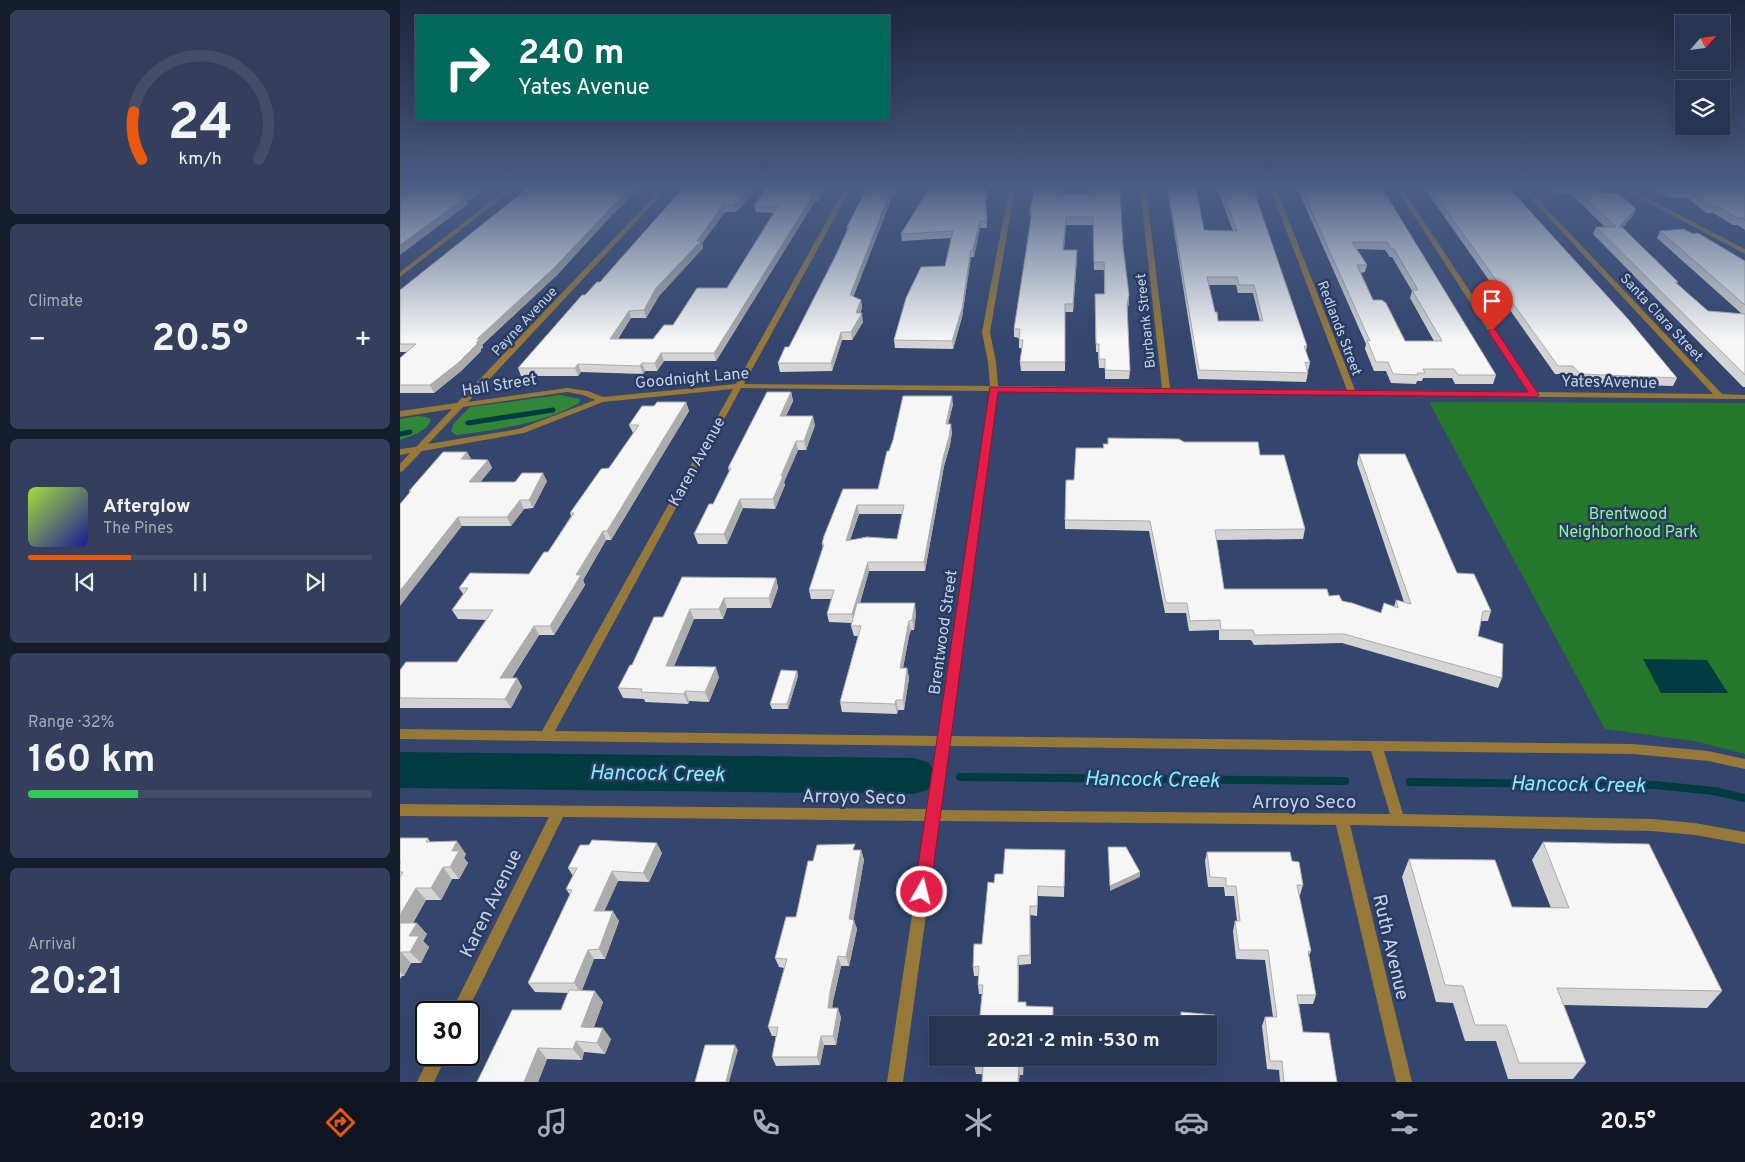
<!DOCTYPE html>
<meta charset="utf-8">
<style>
body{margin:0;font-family:Overpass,sans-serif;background:#333f5c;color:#f1f3f6;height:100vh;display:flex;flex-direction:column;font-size:19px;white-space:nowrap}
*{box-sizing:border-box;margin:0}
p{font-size:16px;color:#a4aab8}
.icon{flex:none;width:28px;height:28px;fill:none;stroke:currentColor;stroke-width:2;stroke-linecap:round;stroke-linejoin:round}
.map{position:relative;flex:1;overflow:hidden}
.panel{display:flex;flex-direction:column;gap:10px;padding:10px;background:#151d2d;width:400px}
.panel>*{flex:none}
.hud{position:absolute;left:15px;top:15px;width:475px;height:105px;border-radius:0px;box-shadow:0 5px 20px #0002,0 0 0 1px #434f69;background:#00695c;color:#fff;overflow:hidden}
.needle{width:32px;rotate:62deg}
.buttons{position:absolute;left:1275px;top:15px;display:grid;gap:10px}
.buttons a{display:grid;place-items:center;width:55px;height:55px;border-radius:0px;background:#273452;box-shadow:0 5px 20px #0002,0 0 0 1px #434f69;font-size:25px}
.speed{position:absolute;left:15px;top:1001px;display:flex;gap:10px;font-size:25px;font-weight:700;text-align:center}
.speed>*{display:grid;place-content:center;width:65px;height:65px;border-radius:50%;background:#273452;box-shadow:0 5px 20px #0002,0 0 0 1px #434f69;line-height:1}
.speed .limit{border:2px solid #111;border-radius:8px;background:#fff;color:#111}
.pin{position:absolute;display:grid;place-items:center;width:42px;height:42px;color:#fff;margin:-51px -21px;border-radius:50% 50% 50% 0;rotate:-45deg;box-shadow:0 0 5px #0007}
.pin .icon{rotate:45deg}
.me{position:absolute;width:55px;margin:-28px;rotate:8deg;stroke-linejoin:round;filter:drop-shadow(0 0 4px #0008)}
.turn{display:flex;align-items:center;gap:18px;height:105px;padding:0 20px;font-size:22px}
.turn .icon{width:65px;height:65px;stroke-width:2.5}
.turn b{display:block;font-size:35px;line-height:42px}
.big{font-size:38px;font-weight:700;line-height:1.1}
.panel .widget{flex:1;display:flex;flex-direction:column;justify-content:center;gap:8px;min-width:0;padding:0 18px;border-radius:8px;background:#333f5c}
.panel .dial{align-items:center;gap:0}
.dial svg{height:130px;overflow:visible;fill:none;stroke:#434f69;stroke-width:7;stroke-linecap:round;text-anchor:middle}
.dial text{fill:#f1f3f6;stroke:none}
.song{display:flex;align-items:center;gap:15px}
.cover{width:60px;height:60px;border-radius:8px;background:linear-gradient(135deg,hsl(80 70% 55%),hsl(240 70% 35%))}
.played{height:5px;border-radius:2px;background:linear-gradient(90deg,#ea580c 30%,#434f69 30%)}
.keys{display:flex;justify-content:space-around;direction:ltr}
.heat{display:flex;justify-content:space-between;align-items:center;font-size:28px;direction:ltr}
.charge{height:8px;border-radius:4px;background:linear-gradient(90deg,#34c759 32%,#434f69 0)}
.trip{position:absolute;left:529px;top:1016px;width:288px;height:50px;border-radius:0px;background:#273452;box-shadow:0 5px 20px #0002,0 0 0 1px #434f69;font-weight:700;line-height:50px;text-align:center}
.tab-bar{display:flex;height:80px;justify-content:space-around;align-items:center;background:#101521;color:#a4aab8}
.tab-bar .icon{width:35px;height:35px}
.tab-bar .current{color:#ea580c}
.tab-bar b{font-size:22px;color:#f1f3f6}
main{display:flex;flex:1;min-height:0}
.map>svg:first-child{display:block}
.green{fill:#24772b}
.forest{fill:#318637}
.water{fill:#003b41}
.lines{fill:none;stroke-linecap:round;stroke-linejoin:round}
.stream-far1{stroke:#003b41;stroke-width:5}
.stream{stroke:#003b41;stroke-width:8}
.river{fill:#003b41;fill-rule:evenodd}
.minor{fill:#967838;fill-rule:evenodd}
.tertiary{fill:#967838;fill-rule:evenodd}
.wall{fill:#d4d4d4;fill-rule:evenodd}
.shaded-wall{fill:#acacac}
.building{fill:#f6f6f6;stroke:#acacac;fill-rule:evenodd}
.route{fill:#e11d48;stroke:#92132f}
.labels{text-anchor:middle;stroke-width:5;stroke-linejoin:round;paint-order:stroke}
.far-street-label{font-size:14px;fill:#c6d2e9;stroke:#2a3b62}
.street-label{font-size:16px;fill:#c6d2e9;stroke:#2a3b62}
.park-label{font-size:16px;fill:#8ff992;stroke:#2a3b62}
.near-street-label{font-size:19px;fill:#c6d2e9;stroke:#2a3b62}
.near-water-label{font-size:21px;font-style:italic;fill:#83f1fd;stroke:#2a3b62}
</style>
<main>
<section class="panel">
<div class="widget dial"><svg viewBox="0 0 100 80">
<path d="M14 69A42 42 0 1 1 86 69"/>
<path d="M14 69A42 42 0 0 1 9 40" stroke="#ea580c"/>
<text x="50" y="56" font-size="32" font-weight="700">24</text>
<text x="50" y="72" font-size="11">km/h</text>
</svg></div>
<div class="widget"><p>Climate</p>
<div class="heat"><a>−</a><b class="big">20.5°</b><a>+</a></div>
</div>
<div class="widget">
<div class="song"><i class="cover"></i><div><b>Afterglow</b><p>The Pines</p></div></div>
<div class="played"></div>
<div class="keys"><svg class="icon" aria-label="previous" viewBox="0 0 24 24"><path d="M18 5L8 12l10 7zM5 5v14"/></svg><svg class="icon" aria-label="pause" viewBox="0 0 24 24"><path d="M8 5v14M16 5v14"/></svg><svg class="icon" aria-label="next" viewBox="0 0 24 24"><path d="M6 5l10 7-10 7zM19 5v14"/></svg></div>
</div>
<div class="widget"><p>Range · 32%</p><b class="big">160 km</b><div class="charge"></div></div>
<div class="widget"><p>Arrival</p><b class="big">20:21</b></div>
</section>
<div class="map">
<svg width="1345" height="1082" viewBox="0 0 1345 1082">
<rect width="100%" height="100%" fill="#34466d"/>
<path class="green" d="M1029 402 1345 403V754L1294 741 1205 729Z"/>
<path class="forest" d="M160 395 180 399 179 403C144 423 104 428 65 434L56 435 51 431 54 423 70 407Z
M17 416 27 417 31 420C26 432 11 436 0 440V419Z"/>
<path class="water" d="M1243 659 1307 660 1328 693H1261Z"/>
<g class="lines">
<path class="stream-far1" d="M68 423 153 410
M0 434 10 432"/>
<path class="stream" d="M560 777 945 781
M1010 782 1255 785 1314 791 1345 798"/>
<path class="river" d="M0 752 514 758 529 763 536 776 529 789 514 794 0 788Z"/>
<path class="minor" d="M108 188H115L0 277V272Z
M262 188H268L68 402 167 388 188 391 203 397 336 384 445 188H451L344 384 590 386 588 362 582 332 609 188H615L590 332 596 362 598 386 762 388 740 188H746L770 388 947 390 870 188H876L955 390 1128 392 996 188H1002L1136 392 1313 394 1121 188H1127L1322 394 1345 395V399L598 391 551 736 1233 744 1308 751 1345 759V769L1308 761 1233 754 984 751 1003 814 1252 819 1295 823 1345 832V844L1295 835 1252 831 950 825 1012 1082H996L936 825 539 821 503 1082H487L526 821 163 817 67 1012H51L149 817 0 816V804L527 809 537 746 0 739V729L142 731 333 389 203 402 124 433 22 451 3 471 0 472V464L10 453 0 455V449L16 447 52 409 0 417V411L57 403ZM341 388 590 391 538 736 155 731ZM167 392 183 395 195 400 119 429 28 444 63 407ZM549 746 971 751 990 814 541 810Z
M30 1055H47L34 1082H17Z"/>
<path class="tertiary" d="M1220 188H1228L1345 249V254Z"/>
</g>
<path class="wall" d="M283 188H358L336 212H325L302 243 303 248 259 296 246 318H231L218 339H253L327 288 374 213 356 212 354 206 365 188H428L418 201H415L316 361H264L257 371H245L243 374 181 372 178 376H121L118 368 185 295 200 282Z
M467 188H498L494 197H492L453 297 461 300 462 308 460 313 463 322 452 340H442L432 371 380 372 378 363 389 347 435 257 447 230V227Z
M528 188H589L586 201 587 228H580L574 257H571L562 317 553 349 495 348 494 340 545 266 551 238 502 241 501 234 528 191Z
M631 188H662L663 194H690L723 246 729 295V303L727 311 730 371 729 379H705V368H699L698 352H696L695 294H704V270H694L693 225H666L664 250 677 258 673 312H665V371H621L620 362 622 348H619V338L614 337V329L632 218 630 216V209L634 192H631Z
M767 188H796L804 230 833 231 818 190V188H853L907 346 906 351 910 363 908 371H907L908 373 906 382 798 379ZM809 285H836L838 293H853L860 321H818L815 312Z
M897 188H982L1096 375 1093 384H1055L1052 378H1023L1022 381H1017L1016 384 991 383 986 371H974L965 349 966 344ZM957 249 985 250 990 257H992L1012 291 1010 298 1034 341H1005L973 300 960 273 965 272 967 265Z
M1024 188H1109L1277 378 1273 386 1176 383 1169 374H1155Z
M1149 188H1196L1201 193 1236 209 1233 216 1222 228 1278 282 1277 284 1308 311 1342 314 1257 238 1260 231 1293 234 1345 261V387H1343L1193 234 1196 227H1205L1170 193H1153Z
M1252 188H1345V230L1338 225H1333L1313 213H1306L1288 198H1267L1260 191H1255Z
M211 216 157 275 82 345 83 347 81 349V351L61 371 34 393H0V358L7 352H0V290Z
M391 392 393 401 386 416 415 425 406 450H398L384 482 385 485 375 509 343 508 327 544H298L294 534 313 504 329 471 328 468Z
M286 402 289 411 211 540H206L183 580 185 585 154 635H139L112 678H117L122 687 111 708H0V670L57 662 87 620 58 619 52 610 63 594 59 588 129 574 148 552 171 516 170 513 209 468 233 433 229 425 254 406Z
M553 404 548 424 552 432 550 445 544 466 525 571H469L460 603 516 613 514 630H511L509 636 503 668H507L509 678 504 710H498L497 714 442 712 440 702 458 636H454L451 626 452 623 429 622 427 614 432 599H411L409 590 423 548 422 544 443 489H478L489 451ZM459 514H502L497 539 450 540Z
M784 442 860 455 905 529 903 539 816 540 824 589 929 596 942 601 981 613 984 603 994 607 996 600 1004 602 957 463 959 454 1057 573 1091 611 1088 621H1081L1078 636 1102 678 1098 688 942 643 854 645 851 640H819V630L789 631 786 613H765L749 531 665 529V520L674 480 703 448V444Z
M67 452 71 459 88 460 92 468 80 482H115L147 481 133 508 124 509 111 526H62L10 493 9 491Z
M376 578 378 588 371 608H327L323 619H294L274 666 319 677 309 702 289 701 288 704 245 702 244 699 223 698 218 688 263 617Z
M397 671 398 676 388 709H372L370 704Z
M0 838H28L30 842 66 854 64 858 68 863 59 879H52L41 900H26L13 923 27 934 23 941 29 947 21 963H11L4 976H2L0 979Z
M1143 842 1322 991 1307 1008 1164 1005 1186 1063 1173 1079H1108L1096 1041H1065L1053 1003 1036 1002 1002 877 1009 859 1112 907 1151 908 1132 860Z
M456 850H461L464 860 453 920 457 929 449 966H441L433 1001 432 1008 441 1017 436 1045H424L420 1065 376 1066 372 1057 376 1036H372L368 1027 384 968 379 967 375 958 396 917 413 861Z
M665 850 664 897 638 896 637 916 630 915 631 964 619 965 618 1002H626V1006L654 1016 653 1025H579L582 994H579L578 985V976H574L573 967 582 944 594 883 603 874Z
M807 852 892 861 903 885 900 895H899L911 951 909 955 916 995 913 1004H899L903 1032 937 1082H880L879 1070 867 1069 862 1026 865 1017H873L865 960 836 959 833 931 835 921H837L834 896H825L824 887H808L805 861Z
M262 853 249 882 218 881 204 911 219 921 205 959H194L182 990 203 1002 194 1027 211 1039 205 1054 184 1052 182 1060 147 1059 138 1082H77L161 1010 168 993 135 992 128 983 170 895 166 889 173 876 168 868Z
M781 1012 815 1015 816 1053 814 1062 779 1059V1058H808V1025H779Z
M575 1058H624L623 1075 576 1074 574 1065Z"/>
<path class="shaded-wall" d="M74 188H87L67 202 68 204 0 255V245L60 197Z
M232 188H240L211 216 157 275 82 345 83 347 81 349V351L61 371 34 393 30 385 76 343 77 339Z
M350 188H358L336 212 334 205Z
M422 188H428L418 201 417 194Z
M494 188H498L494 197 493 190Z
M587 188H589L586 201 585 194Z
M491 190 492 197 451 303 450 295Z
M414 194 415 201 316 361 314 353Z
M323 205 325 212 302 243 303 248 259 296 246 318 244 310 256 288 297 241Z
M1236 209 1233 216 1216 235 1219 227Z
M666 217V225L663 258V250Z
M580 221V228L574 257 573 250Z
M571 250V257L562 317 553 349 552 341Z
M677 250V258L673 312V304Z
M729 295V303L726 313 727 305Z
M461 300 462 308 458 320 462 313 463 322 452 340 451 332 456 313Z
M229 311 231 318 212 347 210 339Z
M441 332 442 340 432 371 431 363Z
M261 353 264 361 257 371 255 363Z
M242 363 245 371 243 374 240 366Z
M178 364 181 372 178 376 175 368Z
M391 392 393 401 382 425 380 416Z
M552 396 553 404 546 432V424Z
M286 402 289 411 211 540 207 531Z
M413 416 415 425 406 450 404 441Z
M551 424 552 432 550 445 544 466 525 571 524 562 543 458Z
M396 441 398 450 384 482 385 485 375 509 373 499 381 476Z
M67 452 71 460 61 459Z
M88 460 92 468 73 491 69 482Z
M143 473 147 481 133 508 129 500Z
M340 499 343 508 327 544 324 534Z
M120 500 124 509 111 526 107 517Z
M457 505 459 514 447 549 446 541Z
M58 517 62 526 0 606V591Z
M203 531 206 540 183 580 185 585 154 635 150 626 176 575Z
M468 562 469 571 454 623 452 614Z
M376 578 378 588 371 608 369 598Z
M324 598 327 608 323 619 319 609Z
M515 603 516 613 514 630 512 620Z
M290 609 294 619 270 676 266 666Z
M509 621 511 630 509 636 501 678 500 668 508 626Z
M134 626 139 635 106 687 100 678Z
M316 667 319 677 309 702 305 692Z
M507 668 509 678 504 710 503 700Z
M397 671 398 676 388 709 387 704Z
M117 678 122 687 111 708 105 699Z
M285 691 289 701 288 704 284 694Z
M496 700 498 710 497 714 495 704Z
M57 841 66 854 64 858 68 863 59 879 50 867 52 851Z
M257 843 262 853 249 882 243 873Z
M461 850 464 860 452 929 449 919Z
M43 867 52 879 41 900 31 888Z
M212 871 218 881 200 921 194 911Z
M740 872V877L710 891V886Z
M16 888 26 900 6 934 0 928V915Z
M213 911 219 921 205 959 199 949Z
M454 920 457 929 449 966 446 957Z
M17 923 27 934 23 941 29 947 21 963 10 952 9 936Z
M188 950 194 959 181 993 174 983Z
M1 952 11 963 4 976 0 972V953Z
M438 956 441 966 433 1001 431 1017 428 1008 430 992Z
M618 956 619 965 618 1011Z
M195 991 203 1002 190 1038 181 1027Z
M438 1008 441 1017 436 1045 433 1036Z
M203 1028 211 1039 205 1054 197 1043Z
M421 1036 424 1045 420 1065 417 1057Z
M176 1041 184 1052 182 1060 173 1049Z
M335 1045 338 1050 329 1082H326Z
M138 1048 147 1059 138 1082H124Z
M623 1058H624L623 1075 622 1066Z
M619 1066 620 1075 619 1082H618Z"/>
<path class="building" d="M0 188H74L60 197 65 198 0 245Z
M128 188H232L209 210 154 268 77 339H80L76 343H78L58 363 30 385H0V358L16 344H0V290Z
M283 188H350L334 205H323L297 241H301L256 288 244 310 229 311 210 339H253L264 325H273L297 288H327L378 206H354L365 188H422L417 194H414L314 353H261L255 363H242L240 366 178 364 175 368H118L182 295H185L197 282H200Z
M467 188H494L493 190H491L450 295 461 300 456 313H462L451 332H441L431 363H378L385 347H389L435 257 449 227H447Z
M529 188H587L585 194 587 221H580L573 250H571L562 309 552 341 494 340 506 298 521 267 545 266 553 231 501 234Z
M635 188H662L663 194H690V191H694V188H720L723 246 729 295 727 305 730 371 705 370V359H699V344H696L695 294H705L704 262H694L693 217H666L663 250H677L673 304H665V362H620L623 340H619L620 329H614L632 212 630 209Z
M768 188H796L804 230 837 231 821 188H853L907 346H904L910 363 905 362 908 373 799 370ZM807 277H837L839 285H854L863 321H818L817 312H815Z
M901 188H982L1096 375H1058L1054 369H1023L1025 373H1017L1018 375 993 374 988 362H976L967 340 970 341ZM952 242H987L991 249H994L1018 290H1012L1042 341H1005L986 303 982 300H973L957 265H967Z
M1030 188H1109L1228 319 1277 378 1180 374 1173 366H1158Z
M1174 188H1196L1201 193H1218L1236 209 1219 227H1222L1278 282H1275L1308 311 1345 314V375L1196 227H1216Z
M1268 188H1345V220L1342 218H1337L1317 206 1309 205 1291 191 1270 190Z
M1284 229 1293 234 1298 233 1345 261V305L1260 231Z
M367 392H391L380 416H413L404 441H396L381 476H383L373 499H340L324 534H294L309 504H313L331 468H328Z
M503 396H552L546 424H551L549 437 543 458 524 562H468L452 614H427L434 590H409L424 544H422L424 536 443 489H478L487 451H489L493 440ZM457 505H504L497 539 467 537 446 541Z
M257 402H286L207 531H203L176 575H181L150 626H134L100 678H117L105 699 0 698V670L6 662H57L93 610H52L68 588H59L70 573 129 574 144 552H148L174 513H170L201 469 209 468 239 425H229L242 406H254Z
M708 438 779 439 784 442H858L860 455H884L905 529 815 530 824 589H927L929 596 939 595 942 601 952 603 981 613 984 603 998 608 996 600 1011 604 959 454H1005L1057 573 1074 574 1091 611H1083L1078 636 1103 644 1102 678 944 634 855 635 853 630H821L820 620 790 621 787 603H766L750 521 665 520 666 480H674L676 448H704L703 444H708Z
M43 452H67L61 459 88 460 69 482H115L122 473H143L129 500H120L107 517H58L0 591V504L11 491H9Z
M282 577 376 578 369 598H324L319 609H290L266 666 316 667 305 692 285 691 284 694 241 692 242 689 218 688 230 665H232L254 617H263Z
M457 603H515L512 620 509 621 508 626 500 668H507L503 700H496L495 704 440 702 461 626H451Z
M381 670 397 671 387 704H370Z
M0 838H28L26 842 57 841 52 851H59L50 867H43L31 888H16L0 915V877L3 872H0V863L1 862H0Z
M192 840 257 843 243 873 212 871 194 911H213L199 949 188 950 174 983H128L172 890 166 889 177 868H168L180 845H189Z
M1143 842 1249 844 1322 991 1157 988 1186 1063H1119L1106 1025H1075L1063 986 1045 985 1009 859 1095 860 1112 907 1169 908Z
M455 844 453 850H461L449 919 454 920 446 957 438 956 430 992 428 1008H438L433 1036H421L417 1057H372L378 1027H368L387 959 375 958 386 917H396L408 861H413L417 845Z
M708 847H726L740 872 710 886Z
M605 849 665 850 664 887 638 886 637 906H630V955L618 956V1002H626V1006L653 1007V1025H579L583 985H578L579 966 573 967 574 944H582L588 882 594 883 595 874H603Z
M807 852H890L892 861 899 862 903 885H897L911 951H908L916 995H897L903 1032 929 1033 937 1082H884L882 1061H870L865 1017H877L868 950H839L835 921H840L836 886H826V878L810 877Z
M0 923H17L9 936H19L10 952H1L0 953Z
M169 990 195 991 181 1027 203 1028 197 1043 176 1041 173 1049 138 1048 124 1082H77L112 1010H161Z
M781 1012 815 1015 816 1053 808 1052V1025H781Z
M305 1045H335L326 1082H295Z
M575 1058H623L622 1066H619L618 1082H582L583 1065H574Z"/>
<linearGradient id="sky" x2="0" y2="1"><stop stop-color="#1d263c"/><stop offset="0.55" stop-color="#4a5d84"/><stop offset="1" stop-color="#4a5d84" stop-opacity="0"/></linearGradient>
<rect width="1345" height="340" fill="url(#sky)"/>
<path class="route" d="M1090 329H1095L1139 395 1137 397 598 392 530 892 528 898 522 900 516 898 514 892 590 387 1128 392 1088 331Z"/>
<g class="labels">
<g class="far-street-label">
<text transform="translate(1262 317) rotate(47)" y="5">Santa Clara Street</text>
<text transform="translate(124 321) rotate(-47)" y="5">Payne Avenue</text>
<text transform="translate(745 321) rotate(-96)" y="5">Burbank Street</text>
<text transform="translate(940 328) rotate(69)" y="5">Redlands Street</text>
</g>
<g class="street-label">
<text transform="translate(292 377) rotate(-5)" y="6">Goodnight Lane</text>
<text transform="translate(1209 381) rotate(1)" y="6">Yates Avenue</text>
<text transform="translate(99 384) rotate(-9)" y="6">Hall Street</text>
<text transform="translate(296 461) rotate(-61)" y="6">Karen Avenue</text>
<text transform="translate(542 632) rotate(-82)" y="6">Brentwood Street</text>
</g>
<g class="park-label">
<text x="1228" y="519">Brentwood<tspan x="1228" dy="18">Neighborhood Park</tspan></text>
</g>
<g class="near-street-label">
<text transform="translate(454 796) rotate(1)" y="7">Arroyo Seco</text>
<text x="904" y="808">Arroyo Seco</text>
<text transform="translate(90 903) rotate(-64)" y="7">Karen Avenue</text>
<text transform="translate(992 947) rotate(77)" y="7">Ruth Avenue</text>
</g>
<g class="near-water-label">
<text transform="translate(257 773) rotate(1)" y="7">Hancock Creek</text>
<text transform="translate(752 779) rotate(1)" y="7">Hancock Creek</text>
<text transform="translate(1178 784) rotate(1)" y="7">Hancock Creek</text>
</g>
</g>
</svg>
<div class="buttons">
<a><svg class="needle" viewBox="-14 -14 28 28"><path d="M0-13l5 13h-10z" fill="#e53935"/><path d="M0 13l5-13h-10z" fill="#a4aab8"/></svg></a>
<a><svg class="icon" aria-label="layers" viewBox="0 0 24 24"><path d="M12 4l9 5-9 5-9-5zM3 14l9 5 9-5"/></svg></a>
</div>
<div class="speed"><div class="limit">30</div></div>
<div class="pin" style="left:1092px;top:331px;background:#d93025"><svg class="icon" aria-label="arrive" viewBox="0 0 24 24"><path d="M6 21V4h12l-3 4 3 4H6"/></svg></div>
<svg class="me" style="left:522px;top:892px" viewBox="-20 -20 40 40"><circle r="17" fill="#e11d48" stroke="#fff" stroke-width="3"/><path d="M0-11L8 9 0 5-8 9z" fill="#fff"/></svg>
<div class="trip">20:21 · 2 min · 530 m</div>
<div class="hud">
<div class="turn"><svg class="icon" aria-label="right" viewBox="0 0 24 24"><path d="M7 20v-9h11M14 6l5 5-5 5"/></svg><div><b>240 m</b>Yates Avenue</div></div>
</div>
</div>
</main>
<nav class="tab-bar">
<b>20:19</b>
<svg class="icon current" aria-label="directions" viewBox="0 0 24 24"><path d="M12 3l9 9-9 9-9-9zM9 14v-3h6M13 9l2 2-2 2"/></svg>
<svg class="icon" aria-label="music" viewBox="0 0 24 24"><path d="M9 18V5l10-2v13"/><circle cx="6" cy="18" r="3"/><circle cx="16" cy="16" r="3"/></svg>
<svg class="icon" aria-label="phone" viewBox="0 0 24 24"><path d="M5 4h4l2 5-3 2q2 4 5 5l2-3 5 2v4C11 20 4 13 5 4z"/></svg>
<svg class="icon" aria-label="climate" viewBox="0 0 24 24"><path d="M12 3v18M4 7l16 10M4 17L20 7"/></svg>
<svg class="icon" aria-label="car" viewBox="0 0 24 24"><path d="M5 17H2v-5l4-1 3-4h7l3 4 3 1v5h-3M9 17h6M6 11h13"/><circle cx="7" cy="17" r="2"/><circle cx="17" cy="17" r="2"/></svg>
<svg class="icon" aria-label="filters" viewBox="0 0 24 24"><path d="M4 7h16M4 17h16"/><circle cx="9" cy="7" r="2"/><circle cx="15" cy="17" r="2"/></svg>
<b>20.5°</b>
</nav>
